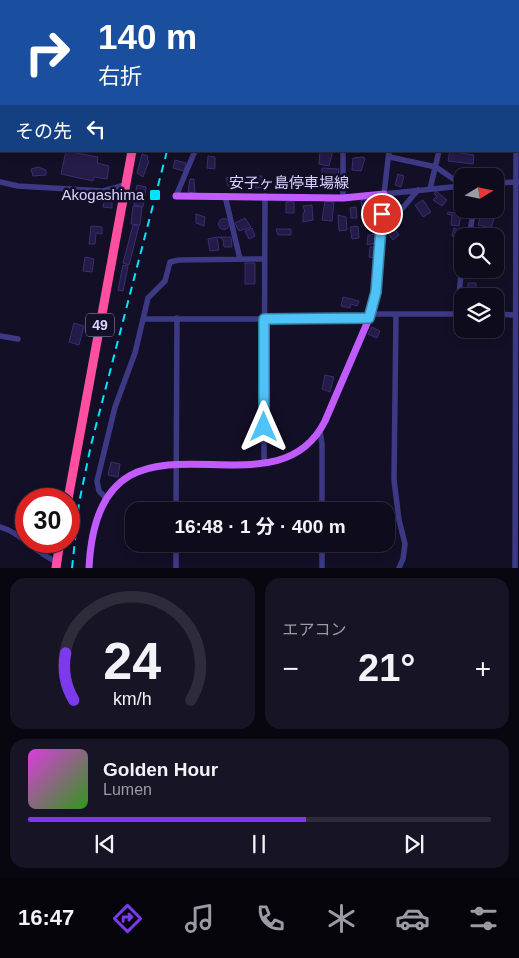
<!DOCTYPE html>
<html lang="ja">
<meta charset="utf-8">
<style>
body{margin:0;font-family:Helvetica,"Noto Sans JP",sans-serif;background:#171425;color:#f1f3f6;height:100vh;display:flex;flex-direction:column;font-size:19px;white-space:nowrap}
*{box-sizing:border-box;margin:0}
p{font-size:16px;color:#9b9ba3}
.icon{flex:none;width:28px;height:28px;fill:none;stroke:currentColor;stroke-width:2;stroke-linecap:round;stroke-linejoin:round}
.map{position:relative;height:568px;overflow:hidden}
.panel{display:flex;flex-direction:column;gap:10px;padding:10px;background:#08060f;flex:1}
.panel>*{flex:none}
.banner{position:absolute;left:0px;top:0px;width:520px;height:152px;box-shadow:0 2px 8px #0003,0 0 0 1px #2e2b3b;background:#1a4fa0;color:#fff;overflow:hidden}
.needle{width:32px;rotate:80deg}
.controls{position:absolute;left:454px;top:168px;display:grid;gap:10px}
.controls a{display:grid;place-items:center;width:50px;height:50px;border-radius:10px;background:#0e0b1c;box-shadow:0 2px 8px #0003,0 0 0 1px #2e2b3b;font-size:25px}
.speed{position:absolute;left:15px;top:488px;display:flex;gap:10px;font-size:25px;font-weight:700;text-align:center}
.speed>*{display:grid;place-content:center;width:65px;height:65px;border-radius:50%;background:#0e0b1c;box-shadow:0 2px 8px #0003,0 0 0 1px #2e2b3b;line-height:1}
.speed .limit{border:8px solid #d22;background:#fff;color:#111}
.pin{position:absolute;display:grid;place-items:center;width:42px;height:42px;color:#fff;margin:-21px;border:2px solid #fff;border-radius:50%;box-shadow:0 1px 5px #0007}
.me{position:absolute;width:55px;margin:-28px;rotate:0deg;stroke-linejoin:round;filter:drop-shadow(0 0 4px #0008)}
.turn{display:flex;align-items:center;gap:18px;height:105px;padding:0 15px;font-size:22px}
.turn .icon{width:65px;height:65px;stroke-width:2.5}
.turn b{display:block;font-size:35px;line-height:42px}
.then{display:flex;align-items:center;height:48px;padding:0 15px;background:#0003;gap:10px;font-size:19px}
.big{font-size:38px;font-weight:700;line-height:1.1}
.panel .card{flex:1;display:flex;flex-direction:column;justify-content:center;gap:8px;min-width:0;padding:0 18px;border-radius:15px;background:#171425}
.panel .dial{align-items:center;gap:0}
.dial svg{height:130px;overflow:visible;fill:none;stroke:#2e2b3b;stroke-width:7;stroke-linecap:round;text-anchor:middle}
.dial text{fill:#f1f3f6;stroke:none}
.song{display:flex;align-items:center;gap:15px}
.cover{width:60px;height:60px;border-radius:8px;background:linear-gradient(135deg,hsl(300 70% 55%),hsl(110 70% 35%))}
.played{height:5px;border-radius:2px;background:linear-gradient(90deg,#7c3aed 60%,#2e2b3b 60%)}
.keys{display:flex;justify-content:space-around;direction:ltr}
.heat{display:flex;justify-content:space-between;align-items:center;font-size:28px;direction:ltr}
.panel .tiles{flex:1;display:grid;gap:10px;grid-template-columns:1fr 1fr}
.card:last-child{grid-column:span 2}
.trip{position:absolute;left:125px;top:502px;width:270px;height:50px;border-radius:15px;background:#0e0b1c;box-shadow:0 2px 8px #0003,0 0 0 1px #2e2b3b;font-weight:700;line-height:50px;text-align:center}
.tabs{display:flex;height:80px;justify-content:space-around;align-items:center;background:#06040b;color:#9b9ba3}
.tabs .icon{width:35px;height:35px}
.tabs .current{color:#7c3aed}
.tabs b{font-size:22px;color:#f1f3f6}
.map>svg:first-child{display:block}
.building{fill:#241b47;stroke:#3b2d73}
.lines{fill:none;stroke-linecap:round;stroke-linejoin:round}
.minor{stroke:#3d3a85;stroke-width:5.5}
.major{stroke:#c25bff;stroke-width:7}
.highway{stroke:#ff4fa3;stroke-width:9}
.rail{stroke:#00e5ff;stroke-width:2;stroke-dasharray:8 6;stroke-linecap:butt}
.route-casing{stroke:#337fa1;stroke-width:12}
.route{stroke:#4fc3f7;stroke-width:9}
.poi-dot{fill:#00e5ff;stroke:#130f26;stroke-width:2}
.labels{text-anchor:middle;stroke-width:5;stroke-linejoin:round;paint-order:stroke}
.shield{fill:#130f26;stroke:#9e99be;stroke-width:1}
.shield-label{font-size:14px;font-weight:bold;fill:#d9d4ff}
.street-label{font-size:15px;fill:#d9d4ff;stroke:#130f26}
.poi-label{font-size:15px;fill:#d9d4ff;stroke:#130f26;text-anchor:end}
</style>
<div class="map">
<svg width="519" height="568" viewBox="0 0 519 568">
<rect width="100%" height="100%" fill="#130f26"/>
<path class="building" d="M66 151 98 157 97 163 109 166 107 179 94 177 93 181 61 174Z
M320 151H333L329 166 319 164Z
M450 151 474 155 473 164 448 161Z
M142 154 148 156 147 160 149 161 143 177 137 173Z
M208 156 215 157V169L207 168Z
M362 157 365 158 361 171 352 170 353 158Z
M175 160 186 163 184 171 173 168Z
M38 167 46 170V175L33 176 31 169Z
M322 168 339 169 336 189 327 188 328 180H321Z
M398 174 404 176 401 187 395 185Z
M232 176 236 187 229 189 226 178Z
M254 176H262L263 187 255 188Z
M190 179H194L195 193 188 192Z
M137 185 146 187 145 196 135 195Z
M436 191 447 200 442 206 433 200 437 196 434 194Z
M106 193 112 194V208L103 207Z
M135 196 145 197 143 207 134 205Z
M361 200H371V218H363Z
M375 200H381L379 214 373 213 374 208H376L374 206Z
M423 200 431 212 423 217 415 205Z
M294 201V213H286V202Z
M325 201 334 202 332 221 322 220Z
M312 205 313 220 303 222V213L305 212 303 206Z
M133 206 142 207 140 225 131 224Z
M356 207 357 218H351L350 208Z
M482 210 496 213 491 228 478 225Z
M448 212 461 214 459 226 451 225 452 215 447 214Z
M196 214 205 217 204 226 196 223Z
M338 215 346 217 347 230 339 231Z
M245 218 251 227 239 231 235 223Z
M218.5 224a5.5 5.5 0 1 1 11 0a5.5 5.5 0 1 1-11 0Z
M133 225 139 226 129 265 123 263Z
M392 225 399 235 393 240 386 230Z
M91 226 102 227V234L96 233 95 244H89Z
M358 226 359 238 352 239 350 227Z
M252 228 255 236 249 239 245 231Z
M454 228 465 232 461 246 455 244 457 238 452 236Z
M276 229H291V235H278Z
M377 234 376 243 367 245 368 235Z
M217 237 219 250 210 251 208 239Z
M218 237H231L232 247H224L223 239Z
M370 247H377L376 258 369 257Z
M85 257 94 259 92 272 83 271Z
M245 263H255V284H245Z
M123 265 128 266 123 291 118 290Z
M468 283H476V295H468Z
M343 297 359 301 357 306 351 304 350 308 341 306Z
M74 323 84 326 79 345 69 342Z
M372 327 380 331 377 338 368 334Z
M325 375 334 377 330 392 322 389Z
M111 462 120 464 118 477 108 475Z"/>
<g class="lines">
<path class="minor" d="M301 0 304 1
M468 0V1
M212 1 213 0
M277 1 279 0
M331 1V0
M382 1V0
M516 1V0
M0 67 1 65
M343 151V198
M389 151 384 194 462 186
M390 157 436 167 462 185
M0 182 18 186 103 191 125 185
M495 183 518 182
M430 189 439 151
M176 196 195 151
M225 196 240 259
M381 228 389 224 418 190
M469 236 474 209
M371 314H462
M396 314 394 480 399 520 405 544 403 559 399 568
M457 314 462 265
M495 314 515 315
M144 319H369
M0 336 18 339
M320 431 322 444V511
M264 463 265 196
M106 498 99 491 97 481 115 407 135 353 148 298 165 281 170 262 179 260 264 259
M176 511 177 318
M0 527C22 533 35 553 57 562
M176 568V544
M322 568V544
M515 568 516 151"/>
<path class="major" d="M89 568C98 380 272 528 325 421L371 314 377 279 384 194 343 198 176 196"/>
<path class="highway" d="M160 1V0
M68 499 132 151
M56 568 60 541"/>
<path class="rail" d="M205 1V0
M72 568 79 503 91 445 167 151"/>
</g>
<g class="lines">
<defs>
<path id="route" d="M264 427V319L369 318 376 292 382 214"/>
</defs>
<use href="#route" class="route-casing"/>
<use href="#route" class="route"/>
</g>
<rect class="poi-dot" x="149" y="189" width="12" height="12" rx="2.5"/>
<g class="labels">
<rect class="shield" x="86" y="313.5" width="28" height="23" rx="4"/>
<g class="shield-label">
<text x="100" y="330">49</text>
</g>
<g class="street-label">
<text x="289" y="188">安子ヶ島停車場線</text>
</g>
<g class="poi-label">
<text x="144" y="200">Akogashima</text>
</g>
</g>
</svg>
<div class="controls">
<a><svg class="needle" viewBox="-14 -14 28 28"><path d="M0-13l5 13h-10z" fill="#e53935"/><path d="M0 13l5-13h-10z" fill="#9b9ba3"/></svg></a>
<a><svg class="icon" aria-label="search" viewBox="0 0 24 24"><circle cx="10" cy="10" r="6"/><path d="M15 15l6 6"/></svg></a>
<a><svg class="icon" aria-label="layers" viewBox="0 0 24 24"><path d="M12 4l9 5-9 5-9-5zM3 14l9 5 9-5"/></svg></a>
</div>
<div class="speed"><div class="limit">30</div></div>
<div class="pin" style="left:382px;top:214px;background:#d93025"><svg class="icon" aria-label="arrive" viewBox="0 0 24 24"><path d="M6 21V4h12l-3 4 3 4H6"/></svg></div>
<svg class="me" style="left:264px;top:427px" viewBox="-20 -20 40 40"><path d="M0-17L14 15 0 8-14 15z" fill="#4fc3f7" stroke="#fff" stroke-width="4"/></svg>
<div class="trip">16:48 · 1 分 · 400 m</div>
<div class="banner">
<div class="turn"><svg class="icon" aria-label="right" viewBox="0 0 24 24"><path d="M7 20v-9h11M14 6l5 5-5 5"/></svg><div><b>140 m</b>右折</div></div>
<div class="then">その先<svg class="icon" aria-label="left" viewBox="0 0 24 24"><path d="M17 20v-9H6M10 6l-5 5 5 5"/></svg></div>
</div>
</div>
<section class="panel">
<div class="tiles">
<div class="card dial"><svg viewBox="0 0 100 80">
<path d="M14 69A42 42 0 1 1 86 69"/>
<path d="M14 69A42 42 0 0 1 9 40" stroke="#7c3aed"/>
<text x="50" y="56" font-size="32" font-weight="700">24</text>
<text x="50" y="72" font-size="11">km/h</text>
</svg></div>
<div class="card"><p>エアコン</p>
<div class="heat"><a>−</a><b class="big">21°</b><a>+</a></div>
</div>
<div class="card">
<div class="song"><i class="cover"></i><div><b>Golden Hour</b><p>Lumen</p></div></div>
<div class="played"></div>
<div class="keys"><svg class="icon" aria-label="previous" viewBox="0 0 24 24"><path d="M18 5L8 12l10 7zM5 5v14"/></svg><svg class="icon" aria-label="pause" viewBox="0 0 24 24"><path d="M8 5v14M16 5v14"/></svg><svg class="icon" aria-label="next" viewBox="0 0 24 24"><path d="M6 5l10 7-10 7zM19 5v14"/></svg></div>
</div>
</div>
</section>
<nav class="tabs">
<b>16:47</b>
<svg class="icon current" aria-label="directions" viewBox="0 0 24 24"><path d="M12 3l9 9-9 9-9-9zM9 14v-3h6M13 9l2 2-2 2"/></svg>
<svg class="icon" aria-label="music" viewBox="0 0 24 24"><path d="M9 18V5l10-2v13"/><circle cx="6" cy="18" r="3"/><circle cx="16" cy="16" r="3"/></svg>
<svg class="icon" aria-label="phone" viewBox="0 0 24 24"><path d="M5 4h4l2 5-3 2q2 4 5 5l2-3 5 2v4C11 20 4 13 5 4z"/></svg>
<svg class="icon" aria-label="climate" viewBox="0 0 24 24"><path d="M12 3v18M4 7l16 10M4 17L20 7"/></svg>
<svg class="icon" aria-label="car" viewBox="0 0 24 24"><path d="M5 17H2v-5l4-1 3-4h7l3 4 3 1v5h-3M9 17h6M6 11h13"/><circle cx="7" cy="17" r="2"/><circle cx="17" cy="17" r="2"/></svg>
<svg class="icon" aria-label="filters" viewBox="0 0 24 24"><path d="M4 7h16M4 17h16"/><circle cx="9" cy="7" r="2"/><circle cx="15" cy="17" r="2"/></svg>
</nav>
